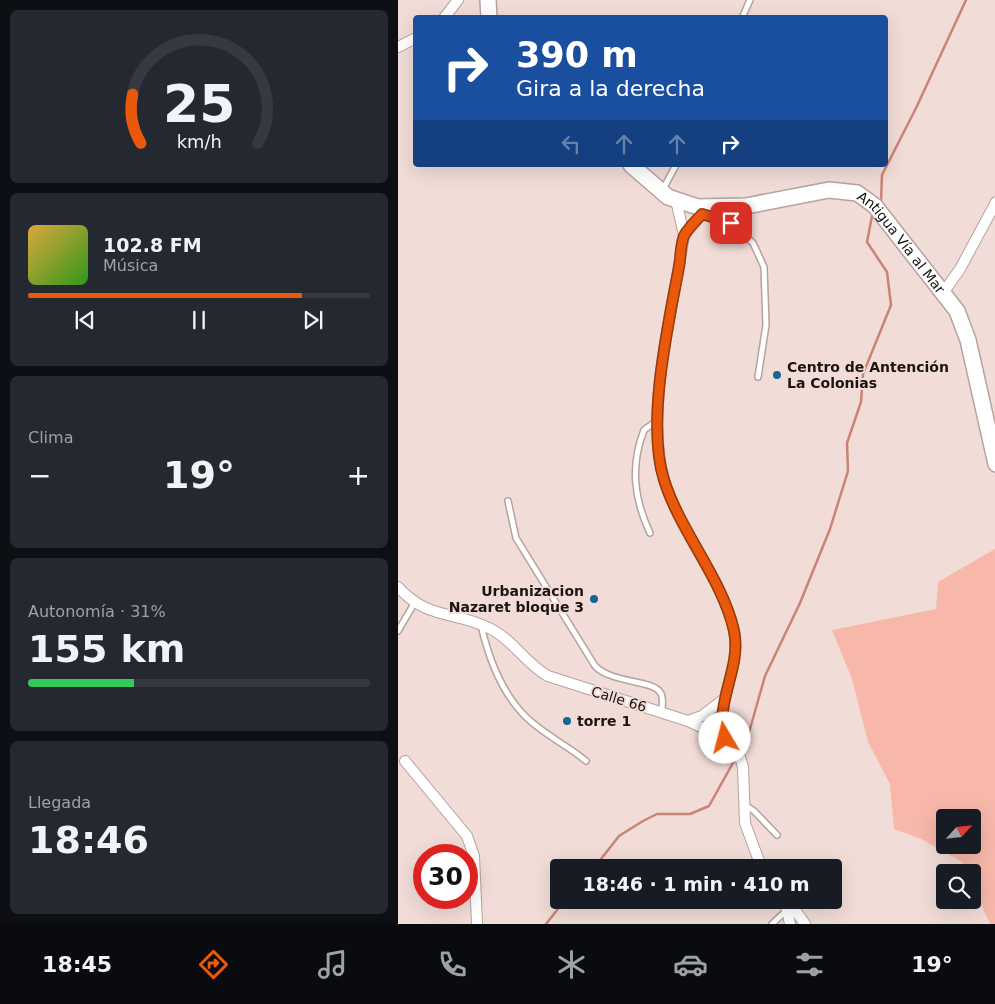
<!DOCTYPE html>
<html lang="es">
<meta charset="utf-8">
<style>
body{margin:0;font-family:"DejaVu Sans",sans-serif;background:#242831;color:#f1f3f6;height:100vh;display:flex;flex-direction:column;font-size:19px;white-space:nowrap}
*{box-sizing:border-box;margin:0}
p{font-size:16px;color:#9ea1a6}
.icon{flex:none;width:28px;height:28px;fill:none;stroke:currentColor;stroke-width:2;stroke-linecap:round;stroke-linejoin:round}
.map{position:relative;flex:1;overflow:hidden}
.sheet{display:flex;flex-direction:column;gap:10px;padding:10px;background:#0d0f14;width:398px}
.sheet>*{flex:none}
.guide{position:absolute;left:15px;top:15px;width:475px;height:152px;border-radius:5px;box-shadow:0 5px 20px #0002;background:#1a4fa0;color:#fff;overflow:hidden}
.needle{width:32px;rotate:63deg}
.tools{position:absolute;left:538px;top:809px;display:grid;gap:10px}
.tools a{display:grid;place-items:center;width:45px;height:45px;border-radius:5px;background:#171b24;box-shadow:0 5px 20px #0002;font-size:25px}
.speed{position:absolute;left:15px;top:844px;display:flex;gap:10px;font-size:25px;font-weight:700;text-align:center}
.speed>*{display:grid;place-content:center;width:65px;height:65px;border-radius:50%;background:#171b24;box-shadow:0 5px 20px #0002;line-height:1}
.speed .limit{border:8px solid #d22;background:#fff;color:#111}
.pin{position:absolute;display:grid;place-items:center;width:42px;height:42px;color:#fff;margin:-21px;border-radius:10px;box-shadow:0 2px 8px #0006}
.me{position:absolute;width:55px;margin:-28px;rotate:352deg;stroke-linejoin:round;filter:drop-shadow(0 0 4px #0008)}
.turn{display:flex;align-items:center;gap:18px;height:105px;padding:0 20px;font-size:22px}
.turn .icon{width:65px;height:65px;stroke-width:2.5}
.turn b{display:block;font-size:35px;line-height:42px}
.lanes{display:flex;align-items:center;height:48px;padding:0 20px;background:#0003;justify-content:center;gap:25px;direction:ltr}
.lanes .off{opacity:.35}
.big{font-size:38px;font-weight:700;line-height:1.1}
.sheet .tile{flex:1;display:flex;flex-direction:column;justify-content:center;gap:8px;min-width:0;padding:0 18px;border-radius:8px;background:#242831}
.sheet .dial{align-items:center;gap:0}
.dial svg{height:130px;overflow:visible;fill:none;stroke:#363941;stroke-width:7;stroke-linecap:round;text-anchor:middle}
.dial text{fill:#f1f3f6;stroke:none}
.song{display:flex;align-items:center;gap:15px}
.cover{width:60px;height:60px;border-radius:8px;background:linear-gradient(135deg,hsl(40 70% 55%),hsl(110 70% 35%))}
.played{height:5px;border-radius:2px;background:linear-gradient(90deg,#ea580c 80%,#363941 80%)}
.keys{display:flex;justify-content:space-around;direction:ltr}
.heat{display:flex;justify-content:space-between;align-items:center;font-size:28px;direction:ltr}
.charge{height:8px;border-radius:4px;background:linear-gradient(90deg,#34c759 31%,#363941 0)}
.trip{position:absolute;left:152px;top:859px;width:292px;height:50px;border-radius:5px;background:#171b24;box-shadow:0 5px 20px #0002;font-weight:700;line-height:50px;text-align:center}
.menu{display:flex;height:80px;justify-content:space-around;align-items:center;background:#090b0e;color:#9ea1a6}
.menu .icon{width:35px;height:35px}
.menu .on{color:#ea580c}
.menu b{font-size:22px;color:#f1f3f6}
main{display:flex;flex:1;min-height:0}
.map>svg:first-child{display:block}
.green{fill:#f7b8aa;fill-rule:evenodd}
.lines{fill:none;stroke-linecap:round;stroke-linejoin:round}
.stream{stroke:#ca8475;stroke-width:2.5}
.lane-casing{stroke:#b6a29e;stroke-width:8}
.street-casing{stroke:#b6a29e;stroke-width:12}
.secondary-casing{stroke:#b6a29e;stroke-width:18}
.lane{stroke:#fff;stroke-width:5}
.street{stroke:#fff;stroke-width:10}
.secondary{stroke:#fff;stroke-width:15}
.route-casing{stroke:#983908;stroke-width:12}
.route{stroke:#ea580c;stroke-width:9}
.poi-dot{fill:#156597;stroke:#f1dcd7;stroke-width:2}
.labels{text-anchor:middle;stroke-width:4;stroke-linejoin:round;paint-order:stroke}
.street-label{font-size:14px;fill:#1b1412;stroke:#f1dcd7}
.poi-label{font-size:14px;font-weight:bold;fill:#1b1412;stroke:#f1dcd7;text-anchor:start}
</style>
<main>
<section class="sheet">
<div class="tile dial"><svg viewBox="0 0 100 80">
<path d="M14 69A42 42 0 1 1 86 69"/>
<path d="M14 69A42 42 0 0 1 9 39" stroke="#ea580c"/>
<text x="50" y="56" font-size="32" font-weight="700">25</text>
<text x="50" y="72" font-size="11">km/h</text>
</svg></div>
<div class="tile">
<div class="song"><i class="cover"></i><div><b>102.8 FM</b><p>Música</p></div></div>
<div class="played"></div>
<div class="keys"><svg class="icon" aria-label="previous" viewBox="0 0 24 24"><path d="M18 5L8 12l10 7zM5 5v14"/></svg><svg class="icon" aria-label="pause" viewBox="0 0 24 24"><path d="M8 5v14M16 5v14"/></svg><svg class="icon" aria-label="next" viewBox="0 0 24 24"><path d="M6 5l10 7-10 7zM19 5v14"/></svg></div>
</div>
<div class="tile"><p>Clima</p>
<div class="heat"><a>−</a><b class="big">19°</b><a>+</a></div>
</div>
<div class="tile"><p>Autonomía · 31%</p><b class="big">155 km</b><div class="charge"></div></div>
<div class="tile"><p>Llegada</p><b class="big">18:46</b></div>
</section>
<div class="map">
<svg width="598" height="924" viewBox="0 0 598 924">
<rect width="100%" height="100%" fill="#f1dcd7"/>
<path class="green" d="M597 549 598 924H592L574 885V872H568L564 862 523 839 496 829 492 784 470 742 454 679 434 630 538 609 540 582ZM546 818H574V845H546Z"/>
<g class="lines">
<path class="stream" d="M483 202 484 175 519 106 568 0
M344 746 350 736 367 676 402 603 432 529 450 471 449 443 463 402 465 374 493 305 489 272 469 242 475 211
M196 868 221 836 245 821 259 814H292L311 806 336 761
M148 924 167 900"/>
<defs>
<path id="lane" d="M344 18 352 0
M264 191 278 165
M305 214 333 223 355 243 366 267 368 325 360 377
M110 501 118 538 197 666C213 683 254 680 262 692 266 697 264 705 264 711
M252 533C236 499 232 466 246 430L260 420
M83 625C90 656 103 691 126 715 143 733 169 745 188 761
M0 631 17 602
M347 805 356 811 379 835
M374 924 389 910"/>
<path id="street" d="M46 18 60 0
M0 47 18 38
M278 200 286 235 310 207
M286 235C276 305 246 411 266 479 281 532 323 576 336 630 344 668 316 701 327 738
M545 293 562 269 598 202
M0 587C31 621 57 610 93 629 115 640 128 664 150 676L290 721 327 738 342 757 345 767 347 823 361 861 366 868
M290 721 304 716 326 699
M7 761 69 836 76 856 79 924
M390 900 407 924
M390 900 389 910 392 924"/>
<g id="secondary">
<path d="M90 0 91 18"/>
<path id="s1" d="M233 165 270 197 300 207 348 206 431 190 459 193 477 206 559 311 570 340 598 464"/>
</g>
</defs>
<use href="#lane" class="lane-casing"/>
<use href="#street" class="street-casing"/>
<use href="#secondary" class="secondary-casing"/>
<use href="#lane" class="lane"/>
<use href="#street" class="street"/>
<use href="#secondary" class="secondary"/>
</g>
<g class="lines">
<defs>
<path id="route" d="M327 738C316 702 344 668 336 631 325 580 282 531 266 480 248 423 270 326 281 267 283 257 282 242 287 234 292 226 299 220 304 214L333 223"/>
</defs>
<use href="#route" class="route-casing"/>
<use href="#route" class="route"/>
</g>
<g class="poi-dot">
<circle cx="379" cy="375" r="5"/>
<circle cx="196" cy="599" r="5"/>
<circle cx="169" cy="721" r="5"/>
</g>
<g class="labels">
<g class="street-label">
<text dy="5" stroke="none"><textPath href="#s1" startOffset="308">Antigua Vía al Mar</textPath></text>
<text transform="translate(221 699) rotate(17)" y="5">Calle 66</text>
</g>
<g class="poi-label">
<text x="389" y="372">Centro de Antención<tspan x="389" dy="16">La Colonias</tspan></text>
<text x="186" y="596" text-anchor="end">Urbanizacion<tspan x="186" dy="16">Nazaret bloque 3</tspan></text>
<text x="179" y="726">torre 1</text>
</g>
</g>
</svg>
<div class="tools">
<a><svg class="needle" viewBox="-14 -14 28 28"><path d="M0-13l5 13h-10z" fill="#e53935"/><path d="M0 13l5-13h-10z" fill="#9ea1a6"/></svg></a>
<a><svg class="icon" aria-label="search" viewBox="0 0 24 24"><circle cx="10" cy="10" r="6"/><path d="M15 15l6 6"/></svg></a>
</div>
<div class="speed"><div class="limit">30</div></div>
<div class="pin" style="left:333px;top:223px;background:#d93025"><svg class="icon" aria-label="arrive" viewBox="0 0 24 24"><path d="M6 21V4h12l-3 4 3 4H6"/></svg></div>
<svg class="me" style="left:327px;top:738px" viewBox="-20 -20 40 40"><circle r="19" fill="#fff"/><path d="M0-13L10 11 0 6-10 11z" fill="#ea580c"/></svg>
<div class="trip">18:46 · 1 min · 410 m</div>
<div class="guide">
<div class="turn"><svg class="icon" aria-label="right" viewBox="0 0 24 24"><path d="M7 20v-9h11M14 6l5 5-5 5"/></svg><div><b>390 m</b>Gira a la derecha</div></div>
<div class="lanes"><svg class="icon off" aria-label="left" viewBox="0 0 24 24"><path d="M17 20v-9H6M10 6l-5 5 5 5"/></svg><svg class="icon off" aria-label="ahead" viewBox="0 0 24 24"><path d="M12 20V5M6 11l6-6 6 6"/></svg><svg class="icon off" aria-label="ahead" viewBox="0 0 24 24"><path d="M12 20V5M6 11l6-6 6 6"/></svg><svg class="icon" aria-label="right" viewBox="0 0 24 24"><path d="M7 20v-9h11M14 6l5 5-5 5"/></svg></div>
</div>
</div>
</main>
<nav class="menu">
<b>18:45</b>
<svg class="icon on" aria-label="directions" viewBox="0 0 24 24"><path d="M12 3l9 9-9 9-9-9zM9 14v-3h6M13 9l2 2-2 2"/></svg>
<svg class="icon" aria-label="music" viewBox="0 0 24 24"><path d="M9 18V5l10-2v13"/><circle cx="6" cy="18" r="3"/><circle cx="16" cy="16" r="3"/></svg>
<svg class="icon" aria-label="phone" viewBox="0 0 24 24"><path d="M5 4h4l2 5-3 2q2 4 5 5l2-3 5 2v4C11 20 4 13 5 4z"/></svg>
<svg class="icon" aria-label="climate" viewBox="0 0 24 24"><path d="M12 3v18M4 7l16 10M4 17L20 7"/></svg>
<svg class="icon" aria-label="car" viewBox="0 0 24 24"><path d="M5 17H2v-5l4-1 3-4h7l3 4 3 1v5h-3M9 17h6M6 11h13"/><circle cx="7" cy="17" r="2"/><circle cx="17" cy="17" r="2"/></svg>
<svg class="icon" aria-label="filters" viewBox="0 0 24 24"><path d="M4 7h16M4 17h16"/><circle cx="9" cy="7" r="2"/><circle cx="15" cy="17" r="2"/></svg>
<b>19°</b>
</nav>
